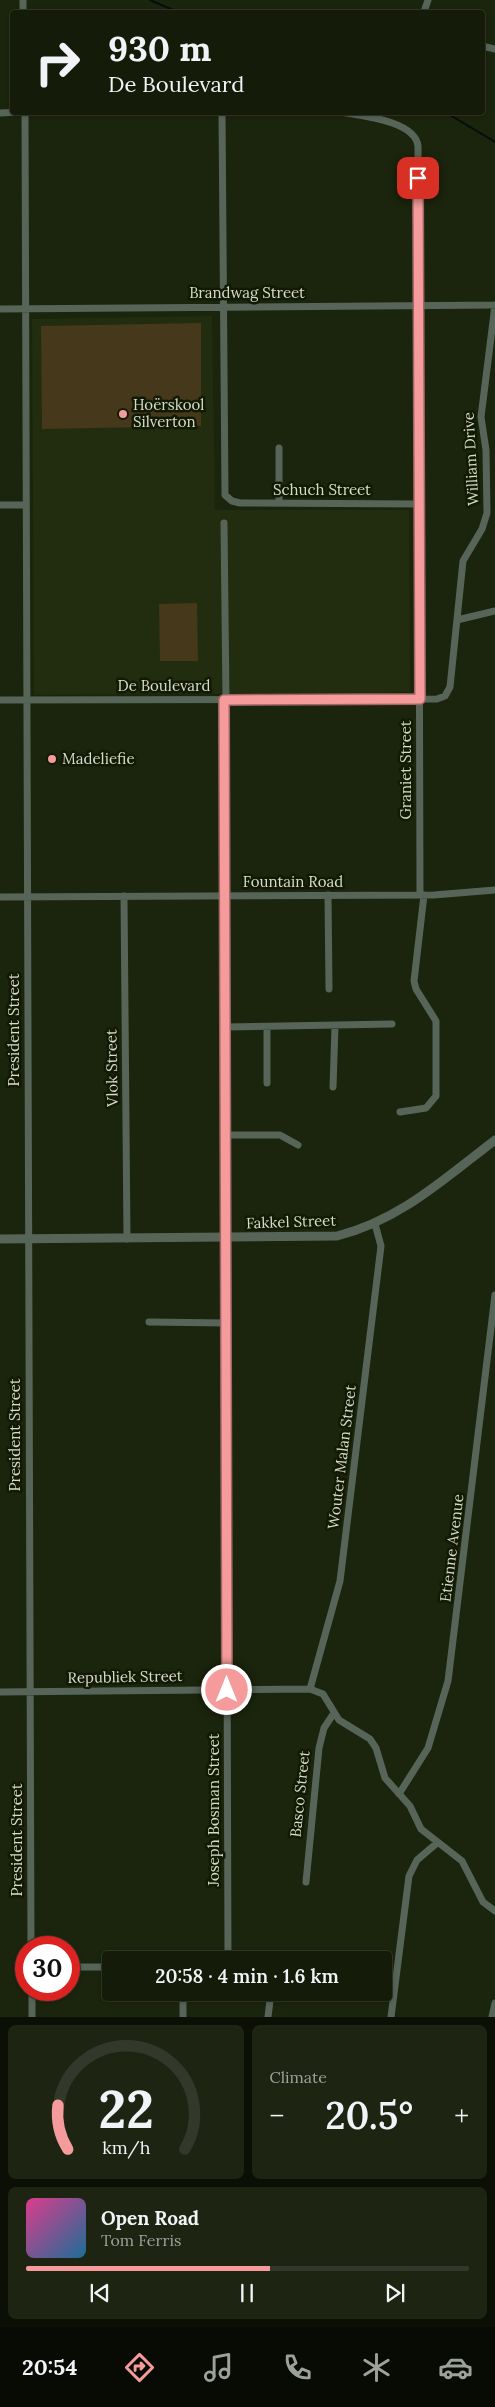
<!DOCTYPE html>
<meta charset="utf-8">
<style>
body{margin:0;font-family:Lora,serif;background:#1d2412;color:#f1f3f6;height:100vh;display:flex;flex-direction:column;font-size:19px;white-space:nowrap}
*{box-sizing:border-box;margin:0}
p{font-size:16px;color:#9da19c}
.icon{flex:none;width:28px;height:28px;fill:none;stroke:currentColor;stroke-width:2;stroke-linecap:round;stroke-linejoin:round}
.map{position:relative;height:2017px;overflow:hidden}
.details{display:flex;flex-direction:column;gap:8px;padding:8px;background:#0b0f05;flex:1}
.details>*{flex:none}
.top-card{position:absolute;left:10px;top:10px;width:475px;height:105px;border-radius:5px;box-shadow:0 1px 4px #0004,0 0 0 1px #33392a;background:#141b09;color:#f1f3f6;overflow:hidden}
.speed{position:absolute;left:15px;top:1936px;display:flex;gap:10px;font-size:25px;font-weight:700;text-align:center}
.speed>*{display:grid;place-content:center;width:65px;height:65px;border-radius:50%;background:#141b09;box-shadow:0 1px 4px #0004,0 0 0 1px #33392a;line-height:1}
.speed .limit{border:8px solid #d22;background:#fff;color:#111}
.pin{position:absolute;display:grid;place-items:center;width:42px;height:42px;color:#fff;margin:-21px;border-radius:10px;box-shadow:0 2px 8px #0006}
.me{position:absolute;width:55px;margin:-28px;rotate:0deg;stroke-linejoin:round;filter:drop-shadow(0 0 4px #0008)}
.turn{display:flex;align-items:center;gap:18px;height:105px;padding:0 15px;font-size:22px}
.turn .icon{width:65px;height:65px;stroke-width:2.5}
.turn b{display:block;font-size:35px;line-height:42px}
.big{font-size:38px;font-weight:600;line-height:1.1}
.details .tile{flex:1;display:flex;flex-direction:column;justify-content:center;gap:8px;min-width:0;padding:0 18px;border-radius:8px;background:#1d2412}
.details .dial{align-items:center;gap:0}
.dial svg{height:130px;overflow:visible;fill:none;stroke:#33392a;stroke-width:7;stroke-linecap:round;text-anchor:middle}
.dial text{fill:#f1f3f6;stroke:none}
.song{display:flex;align-items:center;gap:15px}
.cover{width:60px;height:60px;border-radius:8px;background:linear-gradient(135deg,hsl(330 70% 55%),hsl(200 70% 35%))}
.played{height:5px;border-radius:2px;background:linear-gradient(90deg,#f59b9b 55%,#33392a 55%)}
.keys{display:flex;justify-content:space-around;direction:ltr}
.heat{display:flex;justify-content:space-between;align-items:center;font-size:28px;direction:ltr}
.details .tiles{flex:1;display:grid;gap:8px;grid-template-columns:1fr 1fr}
.tile:last-child{grid-column:span 2}
.trip{position:absolute;left:102px;top:1951px;width:290px;height:50px;border-radius:5px;background:#141b09;box-shadow:0 1px 4px #0004,0 0 0 1px #33392a;font-weight:600;line-height:50px;text-align:center}
.tabs{display:flex;height:80px;justify-content:space-around;align-items:center;background:#080b04;color:#9da19c}
.tabs .icon{width:35px;height:35px}
.tabs .active{color:#f59b9b}
.tabs b{font-size:22px;color:#f1f3f6}
.map>svg:first-child{display:block}
.built{fill:#212d0e}
.green{fill:#46381b}
.lines{fill:none;stroke-linecap:round;stroke-linejoin:round}
.stream{stroke:#00110a;stroke-width:2}
.minor{stroke:#576458;stroke-width:7}
.tertiary{stroke:#576458;stroke-width:9}
.route-casing{stroke:#9f6565;stroke-width:12}
.route{stroke:#f59b9b;stroke-width:9}
.poi-dot{fill:#f59b9b;stroke:#121a04;stroke-width:2}
.labels{text-anchor:middle;stroke-width:5;stroke-linejoin:round;paint-order:stroke}
.street-label{font-size:15px;fill:#d6dccd;stroke:#121a04}
.poi-label{font-size:15px;fill:#d6dccd;stroke:#121a04;text-anchor:start}
</style>
<div class="map">
<svg width="495" height="2017" viewBox="0 0 495 2017">
<rect width="100%" height="100%" fill="#1b240c"/>
<path class="built" d="M212 316 215 510H409L410 692 34 695 32 319Z"/>
<path class="green" d="M201 323V426L42 429 41 326Z
M197 603 198 661H160L159 604Z"/>
<g class="lines">
<path class="stream" d="M150 0 178 12
M445 112 495 142"/>
<path class="minor" d="M23 0V12
M424 12 428 0
M482 46 495 49
M25 112 31 1948
M222 112 225 495 232 501 240 503 419 504
M341 112C363 116 415 121 418 146L420 895
M0 113 21 112
M0 309 495 305
M279 448V503
M0 505H26
M224 523 226 700
M457 620 495 611
M224 699 228 1960
M0 700 437 699 445 696 450 687 463 561 482 529 487 513 486 450 481 417 495 305
M328 895 329 989
M124 896 127 1239
M0 897 434 895 495 890
M224 1027 392 1024
M267 1027V1083
M333 1087 335 1027
M400 1112 426 1108 436 1096V1021L416 989 414 981 424 895
M225 1135H280L298 1145
M149 1322 226 1323
M310 1689 340 1581 381 1246 375 1224
M0 1692 310 1689 323 1694 339 1720 370 1739 376 1748 385 1778 410 1806 421 1829 462 1861 483 1902 495 1911
M399 1794 428 1748 448 1681 495 1295
M306 1882 319 1748 324 1728 334 1713
M69 1967H111
M32 1990V2017
M183 2017V1992
M268 2017 271 1992
M391 2017 409 1876 417 1860 437 1843
M492 2017 495 2003"/>
<path class="tertiary" d="M0 1239 337 1236C400 1220 444 1179 495 1140"/>
</g>
<g class="lines">
<defs>
<path id="route" d="M227 1690 224 700 420 699 418 178"/>
</defs>
<use href="#route" class="route-casing"/>
<use href="#route" class="route"/>
</g>
<g class="poi-dot">
<circle cx="123" cy="414" r="5"/>
<circle cx="52" cy="759" r="5"/>
</g>
<g class="labels">
<g class="street-label">
<text x="247" y="298">Brandwag Street</text>
<text transform="translate(471 459) rotate(-93)" y="5">William Drive</text>
<text x="322" y="495">Schuch Street</text>
<text x="164" y="691">De Boulevard</text>
<text transform="translate(406 770) rotate(-90)" y="5">Graniet Street</text>
<text x="293" y="887">Fountain Road</text>
<text transform="translate(14 1030) rotate(-90)" y="5">President Street</text>
<text transform="translate(112 1068) rotate(-91)" y="5">Vlok Street</text>
<text transform="translate(291 1222) rotate(-2)" y="5">Fakkel Street</text>
<text transform="translate(15 1435) rotate(-90)" y="5">President Street</text>
<text transform="translate(342 1457) rotate(-83)" y="5">Wouter Malan Street</text>
<text transform="translate(452 1548) rotate(-83)" y="5">Etienne Avenue</text>
<text transform="translate(125 1677) rotate(-1)" y="5">Republiek Street</text>
<text transform="translate(300 1794) rotate(-84)" y="5">Basco Street</text>
<text transform="translate(214 1810) rotate(-90)" y="5">Joseph Bosman Street</text>
<text transform="translate(17 1840) rotate(-90)" y="5">President Street</text>
</g>
<g class="poi-label">
<text x="133" y="410">Hoërskool<tspan x="133" dy="17">Silverton</tspan></text>
<text x="62" y="764">Madeliefie</text>
</g>
</g>
</svg>
<div class="speed"><div class="limit">30</div></div>
<div class="pin" style="left:418px;top:178px;background:#d93025"><svg class="icon" aria-label="arrive" viewBox="0 0 24 24"><path d="M6 21V4h12l-3 4 3 4H6"/></svg></div>
<svg class="me" style="left:227px;top:1690px" viewBox="-20 -20 40 40"><circle r="17" fill="#f59b9b" stroke="#fff" stroke-width="3"/><path d="M0-11L8 9 0 5-8 9z" fill="#fff"/></svg>
<div class="trip">20:58 · 4 min · 1.6 km</div>
<div class="top-card">
<div class="turn"><svg class="icon" aria-label="right" viewBox="0 0 24 24"><path d="M7 20v-9h11M14 6l5 5-5 5"/></svg><div><b>930 m</b>De Boulevard</div></div>
</div>
</div>
<section class="details">
<div class="tiles">
<div class="tile dial"><svg viewBox="0 0 100 80">
<path d="M14 69A42 42 0 1 1 86 69"/>
<path d="M14 69A42 42 0 0 1 8 42" stroke="#f59b9b"/>
<text x="50" y="56" font-size="32" font-weight="700">22</text>
<text x="50" y="72" font-size="11">km/h</text>
</svg></div>
<div class="tile"><p>Climate</p>
<div class="heat"><a>−</a><b class="big">20.5°</b><a>+</a></div>
</div>
<div class="tile">
<div class="song"><i class="cover"></i><div><b>Open Road</b><p>Tom Ferris</p></div></div>
<div class="played"></div>
<div class="keys"><svg class="icon" aria-label="previous" viewBox="0 0 24 24"><path d="M18 5L8 12l10 7zM5 5v14"/></svg><svg class="icon" aria-label="pause" viewBox="0 0 24 24"><path d="M8 5v14M16 5v14"/></svg><svg class="icon" aria-label="next" viewBox="0 0 24 24"><path d="M6 5l10 7-10 7zM19 5v14"/></svg></div>
</div>
</div>
</section>
<nav class="tabs">
<b>20:54</b>
<svg class="icon active" aria-label="directions" viewBox="0 0 24 24"><path d="M12 3l9 9-9 9-9-9zM9 14v-3h6M13 9l2 2-2 2"/></svg>
<svg class="icon" aria-label="music" viewBox="0 0 24 24"><path d="M9 18V5l10-2v13"/><circle cx="6" cy="18" r="3"/><circle cx="16" cy="16" r="3"/></svg>
<svg class="icon" aria-label="phone" viewBox="0 0 24 24"><path d="M5 4h4l2 5-3 2q2 4 5 5l2-3 5 2v4C11 20 4 13 5 4z"/></svg>
<svg class="icon" aria-label="climate" viewBox="0 0 24 24"><path d="M12 3v18M4 7l16 10M4 17L20 7"/></svg>
<svg class="icon" aria-label="car" viewBox="0 0 24 24"><path d="M5 17H2v-5l4-1 3-4h7l3 4 3 1v5h-3M9 17h6M6 11h13"/><circle cx="7" cy="17" r="2"/><circle cx="17" cy="17" r="2"/></svg>
</nav>
